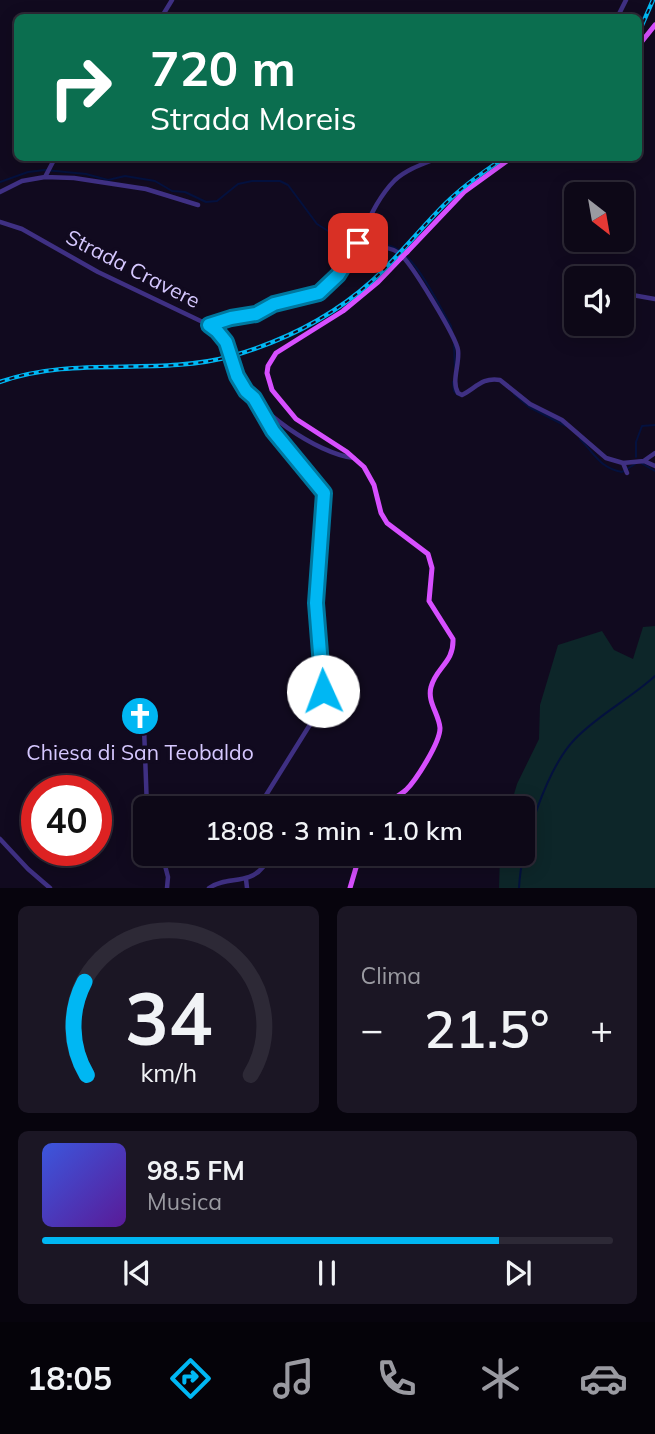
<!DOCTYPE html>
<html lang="it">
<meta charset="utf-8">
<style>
body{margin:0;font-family:Mulish,sans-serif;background:#1b1624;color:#f1f3f6;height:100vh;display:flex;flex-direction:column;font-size:26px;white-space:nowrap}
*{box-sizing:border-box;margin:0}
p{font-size:23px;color:#9a9aa1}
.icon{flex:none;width:38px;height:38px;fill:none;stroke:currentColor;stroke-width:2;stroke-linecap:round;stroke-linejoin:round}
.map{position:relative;height:888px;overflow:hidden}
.sheet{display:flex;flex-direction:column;gap:18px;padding:18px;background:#07040d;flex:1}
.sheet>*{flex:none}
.banner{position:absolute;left:14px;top:14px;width:628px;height:147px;border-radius:10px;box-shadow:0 4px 18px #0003,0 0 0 2px #2d2936;background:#0b6e4f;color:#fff;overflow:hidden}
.needle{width:46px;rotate:149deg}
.tools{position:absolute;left:564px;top:182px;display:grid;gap:14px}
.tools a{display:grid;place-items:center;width:70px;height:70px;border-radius:10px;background:#0d0817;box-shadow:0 4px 18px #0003,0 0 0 2px #2d2936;font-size:35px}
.speed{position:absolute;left:21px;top:775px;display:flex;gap:14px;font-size:35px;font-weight:700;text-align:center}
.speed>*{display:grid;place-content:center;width:91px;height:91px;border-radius:50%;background:#0d0817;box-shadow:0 4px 18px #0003,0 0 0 2px #2d2936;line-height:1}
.speed .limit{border:10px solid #d22;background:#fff;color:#111}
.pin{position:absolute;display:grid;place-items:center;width:60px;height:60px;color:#fff;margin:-30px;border-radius:14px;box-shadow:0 4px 10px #0006}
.me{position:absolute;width:77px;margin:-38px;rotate:358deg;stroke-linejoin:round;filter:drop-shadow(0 0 5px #0008)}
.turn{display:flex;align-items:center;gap:24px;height:147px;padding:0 21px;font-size:32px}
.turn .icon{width:91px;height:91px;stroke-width:2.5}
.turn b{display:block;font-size:49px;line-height:60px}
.big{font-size:52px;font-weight:600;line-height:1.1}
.sheet .widget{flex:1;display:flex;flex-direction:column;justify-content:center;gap:10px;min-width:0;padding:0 24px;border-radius:10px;background:#1b1624}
.sheet .dial{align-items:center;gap:0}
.dial svg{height:182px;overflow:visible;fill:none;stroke:#2d2936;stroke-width:7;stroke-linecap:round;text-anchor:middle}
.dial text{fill:#f1f3f6;stroke:none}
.song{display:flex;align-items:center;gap:21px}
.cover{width:84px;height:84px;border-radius:10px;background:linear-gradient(135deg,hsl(230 70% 55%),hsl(270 70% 35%))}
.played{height:7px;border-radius:4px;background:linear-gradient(90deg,#00b7f3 80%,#2d2936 80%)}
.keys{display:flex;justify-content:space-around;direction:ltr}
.heat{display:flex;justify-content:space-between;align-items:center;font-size:38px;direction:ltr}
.sheet .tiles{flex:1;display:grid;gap:18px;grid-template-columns:1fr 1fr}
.widget:last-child{grid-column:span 2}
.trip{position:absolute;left:133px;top:796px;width:402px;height:70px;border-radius:10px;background:#0d0817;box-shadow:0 4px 18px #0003,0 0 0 2px #2d2936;font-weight:600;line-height:70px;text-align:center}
.tab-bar{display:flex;height:112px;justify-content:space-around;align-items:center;background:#050309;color:#9a9aa1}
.tab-bar .icon{width:49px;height:49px}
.tab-bar .active{color:#00b7f3}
.tab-bar b{font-size:32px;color:#f1f3f6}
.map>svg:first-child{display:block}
.green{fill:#0d2629}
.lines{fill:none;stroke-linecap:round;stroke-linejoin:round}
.stream{stroke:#04113e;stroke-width:2}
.minor{stroke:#3f3083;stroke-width:4.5}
.major{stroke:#d74fff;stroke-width:5}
.rail-casing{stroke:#00b7f3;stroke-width:4.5}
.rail{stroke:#110a1f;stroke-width:2;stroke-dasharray:5;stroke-linecap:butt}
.major-bridge{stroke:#d74fff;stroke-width:5}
.route-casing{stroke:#00779e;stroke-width:18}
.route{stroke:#00b7f3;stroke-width:12}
.labels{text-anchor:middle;stroke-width:7;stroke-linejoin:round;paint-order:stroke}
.street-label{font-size:21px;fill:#d6c8ff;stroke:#110a1f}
.poi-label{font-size:21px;fill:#d6c8ff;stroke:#110a1f}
</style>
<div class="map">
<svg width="655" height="888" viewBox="0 0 655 888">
<rect width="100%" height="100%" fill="#110a1f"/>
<path class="green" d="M655 626V888H499L500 854H523V808H510L517 784 539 739 540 705 558 645 602 631 614 650 633 659 643 627Z"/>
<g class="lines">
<path class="stream" d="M0 182 28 172 45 170 86 174 108 180 125 176 155 181 172 191 185 192 206 202 217 201 238 184 252 181H280L288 185 317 224 341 239 355 241
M361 242C372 243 382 242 393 247 416 256 438 304 451 326L452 331
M454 344 455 369
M453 382 454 391 458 395
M514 394 529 407 566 426
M580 439C595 454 600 468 622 472L635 464
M636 457V442L642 426 655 425
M641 463 655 471
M519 888C521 847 546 769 575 739 599 714 630 699 655 676"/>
<path class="minor" d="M161 18 172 0
M617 18 626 0
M45 177 74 178 146 189 198 205
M0 192 22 181 45 177 55 158
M0 222 22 229 98 272 209 325C228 338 228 357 237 376 253 409 317 454 354 458
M357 246C371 245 387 245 399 253 411 262 456 337 458 350 460 364 451 381 458 393L462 395C476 388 482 377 500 380L530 404 562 420 606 458 623 463 644 461 655 466
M621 293 655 299
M210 325C226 319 242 319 257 314 264 311 269 306 276 304 291 298 308 301 322 291 359 263 363 212 395 180 407 169 423 164 438 158
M254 399 256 406 273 431 324 493 316 603 323 678 321 703 316 715 258 808
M645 460 655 453
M623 463 627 473
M144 727 147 808
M0 839 28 869 50 888
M162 854 168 877 167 888
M246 879 247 888
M209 888C226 876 249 885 263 867L259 854"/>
<path class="major" d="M639 45 655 25
M407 252 464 192 511 158
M379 808C388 802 398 797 406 790 416 780 440 743 440 728 439 714 427 702 431 687 436 667 454 663 453 639L429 601 432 568 428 554 387 523 381 513 374 485 364 467 347 452 296 419 272 390 267 373 268 366 276 353 343 311 378 282 401 258
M350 888 360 854"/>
<defs>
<path id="rail" d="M639 32 653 0
M0 382C75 355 156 377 232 356 284 341 332 317 372 281 398 257 420 229 445 204 463 186 483 172 504 158"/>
</defs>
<use href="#rail" class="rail-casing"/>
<use href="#rail" class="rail"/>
<path class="major-bridge" d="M401 258 407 252"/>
</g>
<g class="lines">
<defs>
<path id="route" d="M323 691 316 603 324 493 273 431 254 398 246 391 237 376 226 342 217 331 209 325 231 318 256 314 274 304 319 293 338 275 358 243"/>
</defs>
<use href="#route" class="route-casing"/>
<use href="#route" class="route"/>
</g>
<defs>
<symbol id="church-disc" viewBox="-11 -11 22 22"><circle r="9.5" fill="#00b7f3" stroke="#110a1f"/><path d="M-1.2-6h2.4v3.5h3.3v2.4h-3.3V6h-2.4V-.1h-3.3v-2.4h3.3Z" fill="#fff"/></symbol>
</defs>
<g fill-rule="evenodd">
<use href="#church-disc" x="118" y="694" width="44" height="44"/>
</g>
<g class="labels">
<g class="street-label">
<text transform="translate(133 269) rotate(27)" y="7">Strada Cravere</text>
</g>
<g class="poi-label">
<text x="140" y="760">Chiesa di San Teobaldo</text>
</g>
</g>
</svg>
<div class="tools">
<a><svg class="needle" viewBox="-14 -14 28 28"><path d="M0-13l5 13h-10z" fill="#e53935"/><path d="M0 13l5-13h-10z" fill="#9a9aa1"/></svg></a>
<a><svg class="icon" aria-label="sound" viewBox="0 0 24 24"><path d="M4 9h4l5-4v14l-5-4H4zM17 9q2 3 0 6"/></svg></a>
</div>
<div class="speed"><div class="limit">40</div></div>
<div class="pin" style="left:358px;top:243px;background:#d93025"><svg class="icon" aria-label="arrive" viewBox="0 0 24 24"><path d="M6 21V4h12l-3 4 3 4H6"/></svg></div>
<svg class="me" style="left:323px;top:691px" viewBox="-20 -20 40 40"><circle r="19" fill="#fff"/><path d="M0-13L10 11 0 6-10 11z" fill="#00b7f3"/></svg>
<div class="trip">18:08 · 3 min · 1.0 km</div>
<div class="banner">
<div class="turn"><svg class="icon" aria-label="right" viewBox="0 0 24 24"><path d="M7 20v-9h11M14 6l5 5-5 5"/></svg><div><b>720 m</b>Strada Moreis</div></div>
</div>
</div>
<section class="sheet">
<div class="tiles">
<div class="widget dial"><svg viewBox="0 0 100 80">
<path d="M14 69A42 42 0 1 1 86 69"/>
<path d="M14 69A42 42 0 0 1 13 28" stroke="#00b7f3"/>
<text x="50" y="56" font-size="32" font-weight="700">34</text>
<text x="50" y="72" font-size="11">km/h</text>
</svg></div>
<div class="widget"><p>Clima</p>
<div class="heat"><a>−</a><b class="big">21.5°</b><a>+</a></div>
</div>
<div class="widget">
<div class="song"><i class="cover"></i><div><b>98.5 FM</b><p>Musica</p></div></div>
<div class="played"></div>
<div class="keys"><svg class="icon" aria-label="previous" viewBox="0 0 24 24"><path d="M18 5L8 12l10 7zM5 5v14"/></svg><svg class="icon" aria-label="pause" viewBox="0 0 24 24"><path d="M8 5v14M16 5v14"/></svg><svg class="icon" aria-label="next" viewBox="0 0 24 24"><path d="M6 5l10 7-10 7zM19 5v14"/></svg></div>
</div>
</div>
</section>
<nav class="tab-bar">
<b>18:05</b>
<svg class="icon active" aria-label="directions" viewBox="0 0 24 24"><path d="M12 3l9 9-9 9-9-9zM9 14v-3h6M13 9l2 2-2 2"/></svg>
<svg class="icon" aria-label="music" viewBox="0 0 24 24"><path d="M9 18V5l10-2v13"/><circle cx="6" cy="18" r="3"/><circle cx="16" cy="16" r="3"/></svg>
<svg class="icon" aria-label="phone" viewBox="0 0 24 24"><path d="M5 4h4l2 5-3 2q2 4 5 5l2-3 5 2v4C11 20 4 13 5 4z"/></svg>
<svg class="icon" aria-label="climate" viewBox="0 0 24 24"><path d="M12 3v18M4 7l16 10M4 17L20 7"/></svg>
<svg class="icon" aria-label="car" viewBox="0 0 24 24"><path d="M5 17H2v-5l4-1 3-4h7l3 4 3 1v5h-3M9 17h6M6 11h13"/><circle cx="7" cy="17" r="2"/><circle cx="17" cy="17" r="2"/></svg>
</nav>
